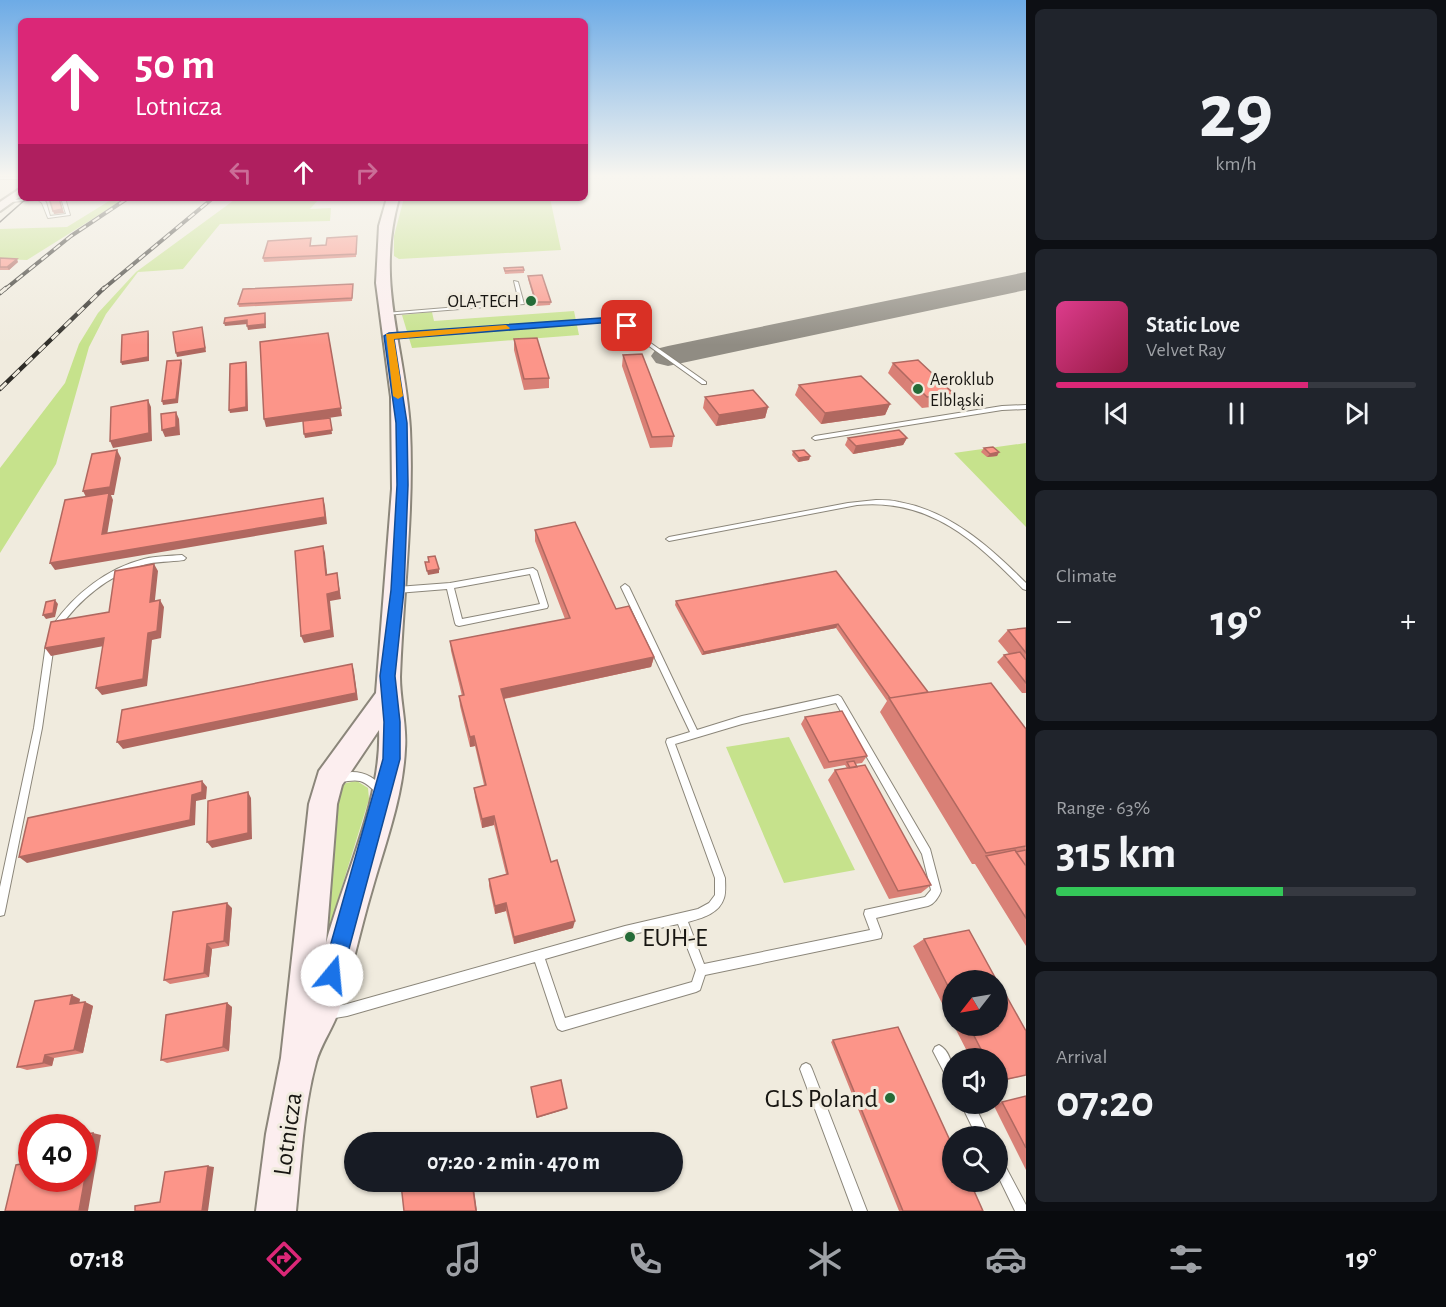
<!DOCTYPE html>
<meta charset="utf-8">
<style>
body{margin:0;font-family:"Alegreya Sans",sans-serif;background:#20242c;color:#f1f3f6;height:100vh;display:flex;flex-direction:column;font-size:22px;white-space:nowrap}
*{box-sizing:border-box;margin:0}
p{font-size:20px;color:#9ea1a6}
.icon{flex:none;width:33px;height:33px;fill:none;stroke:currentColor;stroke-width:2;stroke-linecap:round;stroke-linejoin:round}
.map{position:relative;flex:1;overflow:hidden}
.details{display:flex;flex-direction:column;gap:9px;padding:9px;background:#0d0f14;width:420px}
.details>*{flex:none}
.guide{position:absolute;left:18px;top:18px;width:570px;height:183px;border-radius:9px;box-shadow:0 2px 4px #0004;background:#db2777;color:#fff;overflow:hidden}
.needle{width:39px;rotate:239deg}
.buttons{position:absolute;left:942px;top:970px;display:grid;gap:12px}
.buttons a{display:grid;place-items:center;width:66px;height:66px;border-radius:50%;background:#171b24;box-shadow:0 2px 4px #0004;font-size:30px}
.speed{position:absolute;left:18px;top:1114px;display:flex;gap:12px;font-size:30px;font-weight:700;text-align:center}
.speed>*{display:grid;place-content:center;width:78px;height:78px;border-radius:50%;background:#171b24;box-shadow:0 2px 4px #0004;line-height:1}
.speed .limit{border:9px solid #d22;background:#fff;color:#111}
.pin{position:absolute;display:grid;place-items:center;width:51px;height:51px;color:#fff;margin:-26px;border-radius:12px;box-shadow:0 3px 9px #0006}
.me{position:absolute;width:66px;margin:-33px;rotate:17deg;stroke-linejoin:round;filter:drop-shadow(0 0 4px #0008)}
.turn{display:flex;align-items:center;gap:21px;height:126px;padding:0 18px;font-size:27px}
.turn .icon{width:78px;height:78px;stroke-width:2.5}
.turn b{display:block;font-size:42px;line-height:51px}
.lanes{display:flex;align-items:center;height:57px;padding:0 18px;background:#0003;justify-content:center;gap:30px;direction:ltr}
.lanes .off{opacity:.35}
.big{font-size:45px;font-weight:700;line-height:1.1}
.details .widget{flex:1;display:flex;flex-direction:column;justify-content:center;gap:9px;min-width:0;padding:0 21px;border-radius:9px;background:#20242c}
.details .dial{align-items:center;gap:0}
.dial b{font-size:78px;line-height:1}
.song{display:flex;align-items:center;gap:18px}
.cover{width:72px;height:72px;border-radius:9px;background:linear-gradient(135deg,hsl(330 70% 55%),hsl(340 70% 35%))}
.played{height:6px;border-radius:3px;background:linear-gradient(90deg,#db2777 70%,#363941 70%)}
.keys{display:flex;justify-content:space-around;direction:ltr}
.heat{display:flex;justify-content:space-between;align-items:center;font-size:33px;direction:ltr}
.charge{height:9px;border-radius:4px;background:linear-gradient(90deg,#34c759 63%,#363941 0)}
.trip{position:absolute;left:344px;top:1132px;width:339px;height:60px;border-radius:30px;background:#171b24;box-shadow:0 2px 4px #0004;font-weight:700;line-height:60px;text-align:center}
.menu{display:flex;height:96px;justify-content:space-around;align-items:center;background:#090b0e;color:#9ea1a6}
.menu .icon{width:42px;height:42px}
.menu .active{color:#db2777}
.menu b{font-size:27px;color:#f1f3f6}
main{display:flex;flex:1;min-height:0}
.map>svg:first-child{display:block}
.green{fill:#c6e28c}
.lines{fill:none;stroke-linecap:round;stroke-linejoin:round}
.taxiway{fill:#908c83;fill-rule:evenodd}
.lane-casing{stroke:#8b867a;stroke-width:2}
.secondary-casing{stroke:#8b867a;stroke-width:4}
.lane{fill:#fff;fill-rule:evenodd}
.secondary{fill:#fceeef;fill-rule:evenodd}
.tram{stroke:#2f2d28;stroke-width:1.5}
.rail-far1-casing{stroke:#2f2d28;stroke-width:4}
.rail-casing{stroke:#2f2d28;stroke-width:4.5}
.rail-far1{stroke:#f0ebde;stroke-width:2;stroke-dasharray:8;stroke-linecap:butt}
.rail{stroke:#f0ebde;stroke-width:3;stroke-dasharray:9;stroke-linecap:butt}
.wall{fill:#d98076}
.shaded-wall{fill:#b06860}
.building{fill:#fc9589;stroke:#b06860;stroke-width:1.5}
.route{fill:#1a73e8;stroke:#114b97;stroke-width:1.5}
.slow{fill:#f59e0b}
.poi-dot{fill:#256b37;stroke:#f0ebde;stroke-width:2}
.labels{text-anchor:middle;stroke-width:6;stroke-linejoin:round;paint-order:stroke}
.far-poi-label{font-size:18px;fill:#171511;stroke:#f0ebde;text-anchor:end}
.near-poi-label{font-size:26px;fill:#171511;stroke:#f0ebde;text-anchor:start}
.near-street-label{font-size:26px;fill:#171511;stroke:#f0ebde}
</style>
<main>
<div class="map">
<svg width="1026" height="1211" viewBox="0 0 1026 1211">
<rect width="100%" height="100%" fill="#f0ebde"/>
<path class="green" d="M114 198H126L27 260 0 259V229L67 227Z
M237 198H320L310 209 331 208 330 221 220 224 183 269 138 272 106 314 89 347 56 464 0 553V468L65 383 79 344 98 313 136 272Z
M404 198H550L561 250 399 259 394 256V236Z
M574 311 579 335 412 348 402 315 432 312 434 321Z
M1026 443V527L954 453Z
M789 737 855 870 784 883 726 747Z
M357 781 368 788 369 799 323 948 337 791 346 783Z"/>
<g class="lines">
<path class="taxiway" d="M1026 272V290L668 366 656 363 651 356 656 349 668 346Z"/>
<defs>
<path id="lane" d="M0 177H21V179H0Z
M30 198H45L42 199 46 202 50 216 66 214 61 198H65L70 215 48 218 42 203 38 200 9 202 7 201Z
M514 281 518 282 524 304 385 315 383 314 385 313 519 302Z
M615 318 706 382V384H702L614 321 389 337 387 336 389 335Z
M1026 405V409L1002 410 815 440 812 438 815 436 1002 406Z
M876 500C884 500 892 500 899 502 950 511 990 547 1026 583V590L1023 589C976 541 930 498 857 505L669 541 666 539 669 537 848 503Z
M182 555 186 558 184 560C171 562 156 561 143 565 109 575 78 600 59 629H53L52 627 53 625C74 594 108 568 144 559 156 556 169 556 182 555Z
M533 568 537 571 548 606 547 608 459 626 456 625 455 623 447 589 397 593 393 590 397 587 450 583ZM530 574 540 604 462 619 454 588Z
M625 584 629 587 697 730 742 716 838 695 841 697 930 849 941 891C939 897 934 904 928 906L876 918 882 934 881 938 877 939 705 975 700 990 696 992 562 1031 558 1029 556 1025 535 962 347 1016 329 1019 325 1017 323 1013 325 1009 347 1004 625 926 698 909 709 903 715 895V878L666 742 667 739 690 732 621 587ZM836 703 922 854 931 890 925 897 865 910 864 914 870 930 704 964 688 922C702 918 719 914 724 898 726 892 725 884 725 878L675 744 742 724ZM678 924 696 970 692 982 565 1018 545 959 625 936Z
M50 641 53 642 54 644 42 728 5 911 4 915 0 916V887L34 728 46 644 47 642Z
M352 772C366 772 377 779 385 791L383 794 380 795C373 791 368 783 360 781 352 779 344 783 336 781L334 778 336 775Z
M939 1045C952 1052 953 1070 952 1082L948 1080 933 1051 935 1047Z
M806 1063 810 1065 812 1069 867 1211H853L800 1069 802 1065Z
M961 1104H974L990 1137H977Z
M998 1158 1002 1160 1026 1205V1211H1015L998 1176Z"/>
<path id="secondary" d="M21 188V196L0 211V202Z
M387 198H399C375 284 405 344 410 429 414 512 403 594 400 677 400 701 407 725 405 749 403 797 385 844 372 890 360 930 352 971 339 1010 333 1028 321 1044 316 1062 303 1110 301 1162 296 1211H256L266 1134 281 1058 309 804 319 771 376 693 392 489 391 397 376 283 379 226ZM379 730C382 798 344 877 326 943L337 804 342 785Z"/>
</defs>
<use href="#lane" class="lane-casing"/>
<use href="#secondary" class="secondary-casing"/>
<use href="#lane" class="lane"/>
<use href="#secondary" class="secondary"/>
<path class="tram" d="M0 222 27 198"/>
<defs>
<path id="rail-far1" d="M4 290 71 236 128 198
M102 290 213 198"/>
<path id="rail" d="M0 293 6 288
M0 389 104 288"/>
</defs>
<use href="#rail-far1" class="rail-far1-casing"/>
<use href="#rail" class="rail-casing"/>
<use href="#rail-far1" class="rail-far1"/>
<use href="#rail" class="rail"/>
</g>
<path class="wall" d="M357 236 356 257 264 262 263 258 311 238V246L326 245Z
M0 258 18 262 9 270H0Z
M504 268 524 270V273L505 274Z
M528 276 551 302 550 305 536 306 528 279Z
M353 284 352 301 239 307 238 304Z
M514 339 549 378V388L524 390 514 350Z
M623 355 674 436 672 447 650 448 622 366Z
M893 363 954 394 948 405 922 408 888 373Z
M799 385 890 404 885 415 821 424 795 395Z
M705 397 768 407 765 418 716 426 703 408Z
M848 438H907L903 445 853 454 845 445Z
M984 448 999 452 997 456 987 457 981 452Z
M793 451 810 456 809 460 798 462 792 455Z
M535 530 616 609 654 657 651 667 504 699 551 862 573 928 514 944 506 911 495 914 489 886V879L506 874 494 825 482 828 475 797 474 788 484 785 475 746 470 747 460 706 459 696H462L451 651 450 641 565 619 535 541Z
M836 571 928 692 1026 729V946L975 864H972L880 712 887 701 836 628 702 655 675 605 676 601Z
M1026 628V693H1022L997 662 1004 655 1009 654 998 641 1008 630Z
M805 717 867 756 862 763 855 764 931 885 921 893 889 899 828 780 835 770 847 768 845 765 824 769 801 724Z
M232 908 229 946 212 949 209 977 170 984 164 980Z
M924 939 952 981V1023L913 946Z
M80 999 79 1003 85 1002 93 1006 83 1053 54 1058 52 1066 27 1070 17 1067Z
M227 1003 232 1007 229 1051 167 1063 161 1060Z
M954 1026H998L1026 1031V1075L998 1082V1059H971Z
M833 1040 983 1211H899L831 1042Z
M1026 1096V1170L993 1104H998V1103Z"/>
<path class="shaded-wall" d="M59 198 64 213 54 214 53 211Z
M17 259 18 262 9 270 7 267Z
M265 313 266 328 248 330 247 326Z
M247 320 248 324 225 326 224 323Z
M202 327 206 352 177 357 176 353Z
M148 331 149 334V361L122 365 121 362Z
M328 333 342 416 266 427 264 419Z
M181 360 182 363 178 403 163 405 162 401Z
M246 362 247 366 248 411 230 413 229 410Z
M148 400 151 407 152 441 113 448 110 441Z
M890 404 885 415 821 424 825 413Z
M768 407 765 418 716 426 719 415Z
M176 412 179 419 180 435 165 437 162 430Z
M330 418 332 434 305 438 304 434Z
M907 438 903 445 853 454 856 446Z
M117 450 121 458 114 495H111L113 500 106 541 102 534 87 499 83 491Z
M999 452 997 456 987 457 990 454Z
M810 456 809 460 798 462 799 458Z
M323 498 325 506 327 524 55 570 50 563Z
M323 546 325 553 328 582 326 575Z
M154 564 158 571 154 609 150 602Z
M439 569V573L428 575 427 571Z
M337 573 341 599 330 601 334 637 304 643 301 636 327 594Z
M55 600 58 604 55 617 46 619 43 615Z
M160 600 164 607 161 638 152 640 147 686 102 695 96 688 148 633Z
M838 624 836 628 702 655 704 652Z
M104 638 109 645 51 656 45 648Z
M654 657 651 667 502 699 501 689Z
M352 664 354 671 358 700 123 749 117 742Z
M474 736 475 746 470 747V737Z
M202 781 207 787 206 799 196 801 195 825 27 863 19 857 192 795Z
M248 792 251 798 252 839 212 848 207 842Z
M494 816V825L482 828V819Z
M227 903 232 908 229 946 224 941Z
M506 903V911L495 914V906Z
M575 921 573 928 514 944V937Z
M207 944 212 949 209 977 204 973Z
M72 995 80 999 78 1008 70 1004Z
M85 1002 93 1006 83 1053 74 1050Z
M227 1003 232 1007 229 1051 223 1047Z
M45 1055 54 1058 52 1066 43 1063Z
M567 1108V1109L537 1118V1117Z
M93 1133 101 1135 88 1211H79Z
M208 1166 214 1167 208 1211H202Z
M472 1182H473L477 1211H476Z"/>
<path class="building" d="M49 198H59L62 209 53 211Z
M357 236 356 254 263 258 268 241 311 238 310 246 326 245 327 238Z
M0 258 17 259 7 267H0Z
M523 267 524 270 505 271 504 268Z
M542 275 551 302H536L528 276Z
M353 284 352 298 238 304 243 289Z
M265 313V324L247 326V320L224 323 225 318Z
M202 327 205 348 176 353 173 332Z
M148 331V357L121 362 122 335Z
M328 333 341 408 264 419 260 342Z
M537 338 549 378 524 379 514 339Z
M642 354 674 436 652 437 623 355Z
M181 360 176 399 162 401 167 361Z
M918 360 954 394 927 397 893 363Z
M246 362V407L229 410 230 364Z
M861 376 890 404 825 413 799 385Z
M753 390 768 407 719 415 705 397Z
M148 400 149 433 110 441 111 407Z
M176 412V427L162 430 161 414Z
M330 418 332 430 304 434 303 421Z
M899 430 907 438 856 446 848 438Z
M993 447 999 452 990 454 984 448Z
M117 450 110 487 83 491 92 454Z
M804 450 810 456 799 458 793 451Z
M109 493 102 534 323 498 325 517 50 563 65 500Z
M575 522 616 609 629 606 654 657 501 689 551 862 557 860 575 921 514 937 506 903 495 906 489 879 508 874 494 816 482 819 474 788 486 785 474 736 470 737 459 696 464 695 450 641 570 618 535 530Z
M323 546 326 575 337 573 339 591 327 594 331 630 301 636 295 551Z
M435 556 439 569 427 571 425 562H429L428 557Z
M154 564 150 602 160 600 157 631 148 633 143 679 96 688 104 638 45 648 51 622 109 612 115 571Z
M836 571 928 692 890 698 838 624 704 652 676 601Z
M55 600 53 613 43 615 46 602Z
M1026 628V653L1008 630Z
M1020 652 1026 660V683L1004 655Z
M352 664 356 693 117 742 122 710Z
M991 683 1026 729V846L986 853 889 698Z
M842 711 867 756 829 762 805 717Z
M854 761 857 767 850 768 847 762Z
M865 765 931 885 898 891 835 770Z
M202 781V792L192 795 190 820 19 857 28 818Z
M248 792V833L207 842 208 801Z
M1015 850 1026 866V918L986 856Z
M1026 850V866L1016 852Z
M227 903 224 941 207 944 204 973 164 980 173 912Z
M969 930 997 981H952V994L924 939Z
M998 981 1026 1031V1075L998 1081V1059H986L969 1026H998Z
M72 995 70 1004 85 1002 74 1050 45 1055 43 1063 17 1067 35 1001Z
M227 1003 223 1047 161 1060 166 1015Z
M898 1027 952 1145V1182H970L983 1211H903L833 1040Z
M561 1080 567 1108 537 1117 531 1087Z
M1026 1096V1148L1002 1102Z
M93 1133 79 1211H5L16 1165 32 1162V1179H82V1135Z
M208 1166 202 1211H135V1206L160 1202 165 1172Z
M408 1182H472L476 1211H404L401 1184Z"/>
<linearGradient id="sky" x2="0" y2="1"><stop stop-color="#6dabe6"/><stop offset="0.51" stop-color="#f8f6f0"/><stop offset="1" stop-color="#f8f6f0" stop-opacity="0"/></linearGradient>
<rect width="1026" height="345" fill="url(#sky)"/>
<path class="route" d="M615 317 631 326 627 329 613 322 394 339 407 423 408 485 404 590 395 676 400 722V759L342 975 339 983 332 985 325 983 322 975 383 759 384 722 380 676 391 590 397 485 396 423 384 336 389 333Z"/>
<path class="slow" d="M506 325 510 328 509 329 394 339 403 396 398 399 393 396 386 334Z"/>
<g class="poi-dot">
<circle cx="531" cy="301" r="6"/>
<circle cx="918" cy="389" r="6"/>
<circle cx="630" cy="937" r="6"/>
<circle cx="890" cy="1098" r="6"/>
</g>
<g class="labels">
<g class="far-poi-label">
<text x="519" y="307">OLA-TECH</text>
<text x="930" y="385" text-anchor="start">Aeroklub<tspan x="930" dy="21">Elbląski</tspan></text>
</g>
<g class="near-poi-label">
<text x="642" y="946">EUH-E</text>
<text x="878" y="1107" text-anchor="end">GLS Poland</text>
</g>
<g class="near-street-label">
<text transform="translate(287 1134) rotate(-82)" y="9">Lotnicza</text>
</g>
</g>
</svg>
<div class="buttons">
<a><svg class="needle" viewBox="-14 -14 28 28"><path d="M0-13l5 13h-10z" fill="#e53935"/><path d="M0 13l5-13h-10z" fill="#9ea1a6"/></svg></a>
<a><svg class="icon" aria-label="sound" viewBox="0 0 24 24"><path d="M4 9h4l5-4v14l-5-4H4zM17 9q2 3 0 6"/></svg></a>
<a><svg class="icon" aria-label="search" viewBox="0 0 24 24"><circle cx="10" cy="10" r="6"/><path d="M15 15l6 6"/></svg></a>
</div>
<div class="speed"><div class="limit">40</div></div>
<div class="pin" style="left:627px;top:326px;background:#d93025"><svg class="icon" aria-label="arrive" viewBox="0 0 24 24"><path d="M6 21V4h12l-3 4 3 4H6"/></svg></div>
<svg class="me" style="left:332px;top:975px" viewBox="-20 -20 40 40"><circle r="19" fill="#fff"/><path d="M0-13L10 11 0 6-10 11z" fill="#1a73e8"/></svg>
<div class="trip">07:20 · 2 min · 470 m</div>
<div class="guide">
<div class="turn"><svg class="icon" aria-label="ahead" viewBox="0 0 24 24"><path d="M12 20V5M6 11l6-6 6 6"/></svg><div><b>50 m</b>Lotnicza</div></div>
<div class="lanes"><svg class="icon off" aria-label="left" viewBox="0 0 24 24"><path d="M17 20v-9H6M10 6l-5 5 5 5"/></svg><svg class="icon" aria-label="ahead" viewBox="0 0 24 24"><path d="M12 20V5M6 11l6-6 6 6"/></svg><svg class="icon off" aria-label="right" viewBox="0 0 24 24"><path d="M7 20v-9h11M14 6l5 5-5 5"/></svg></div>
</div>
</div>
<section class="details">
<div class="widget dial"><b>29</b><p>km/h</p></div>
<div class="widget">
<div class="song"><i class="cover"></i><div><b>Static Love</b><p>Velvet Ray</p></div></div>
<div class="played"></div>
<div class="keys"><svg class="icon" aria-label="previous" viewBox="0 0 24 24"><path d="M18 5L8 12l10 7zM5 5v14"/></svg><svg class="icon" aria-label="pause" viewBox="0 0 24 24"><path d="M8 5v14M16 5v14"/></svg><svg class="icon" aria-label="next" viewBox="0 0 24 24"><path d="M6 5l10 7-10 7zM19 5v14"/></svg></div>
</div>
<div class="widget"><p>Climate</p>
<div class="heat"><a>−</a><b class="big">19°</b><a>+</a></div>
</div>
<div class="widget"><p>Range · 63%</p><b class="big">315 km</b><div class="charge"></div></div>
<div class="widget"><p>Arrival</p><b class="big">07:20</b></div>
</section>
</main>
<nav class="menu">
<b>07:18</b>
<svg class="icon active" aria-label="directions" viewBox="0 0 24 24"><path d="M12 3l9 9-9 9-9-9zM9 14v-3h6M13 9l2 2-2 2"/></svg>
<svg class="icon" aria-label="music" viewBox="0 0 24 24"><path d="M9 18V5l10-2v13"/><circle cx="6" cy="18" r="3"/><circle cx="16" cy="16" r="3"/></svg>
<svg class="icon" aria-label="phone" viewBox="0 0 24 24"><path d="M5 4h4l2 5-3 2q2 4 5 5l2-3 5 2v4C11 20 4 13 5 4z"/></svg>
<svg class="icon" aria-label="climate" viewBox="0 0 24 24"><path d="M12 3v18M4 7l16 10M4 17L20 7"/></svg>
<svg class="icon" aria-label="car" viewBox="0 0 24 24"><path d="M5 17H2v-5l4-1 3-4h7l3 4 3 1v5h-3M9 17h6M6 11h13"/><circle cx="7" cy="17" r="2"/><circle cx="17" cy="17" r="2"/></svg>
<svg class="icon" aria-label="filters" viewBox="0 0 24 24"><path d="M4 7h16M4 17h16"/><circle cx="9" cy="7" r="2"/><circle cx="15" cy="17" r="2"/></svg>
<b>19°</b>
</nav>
